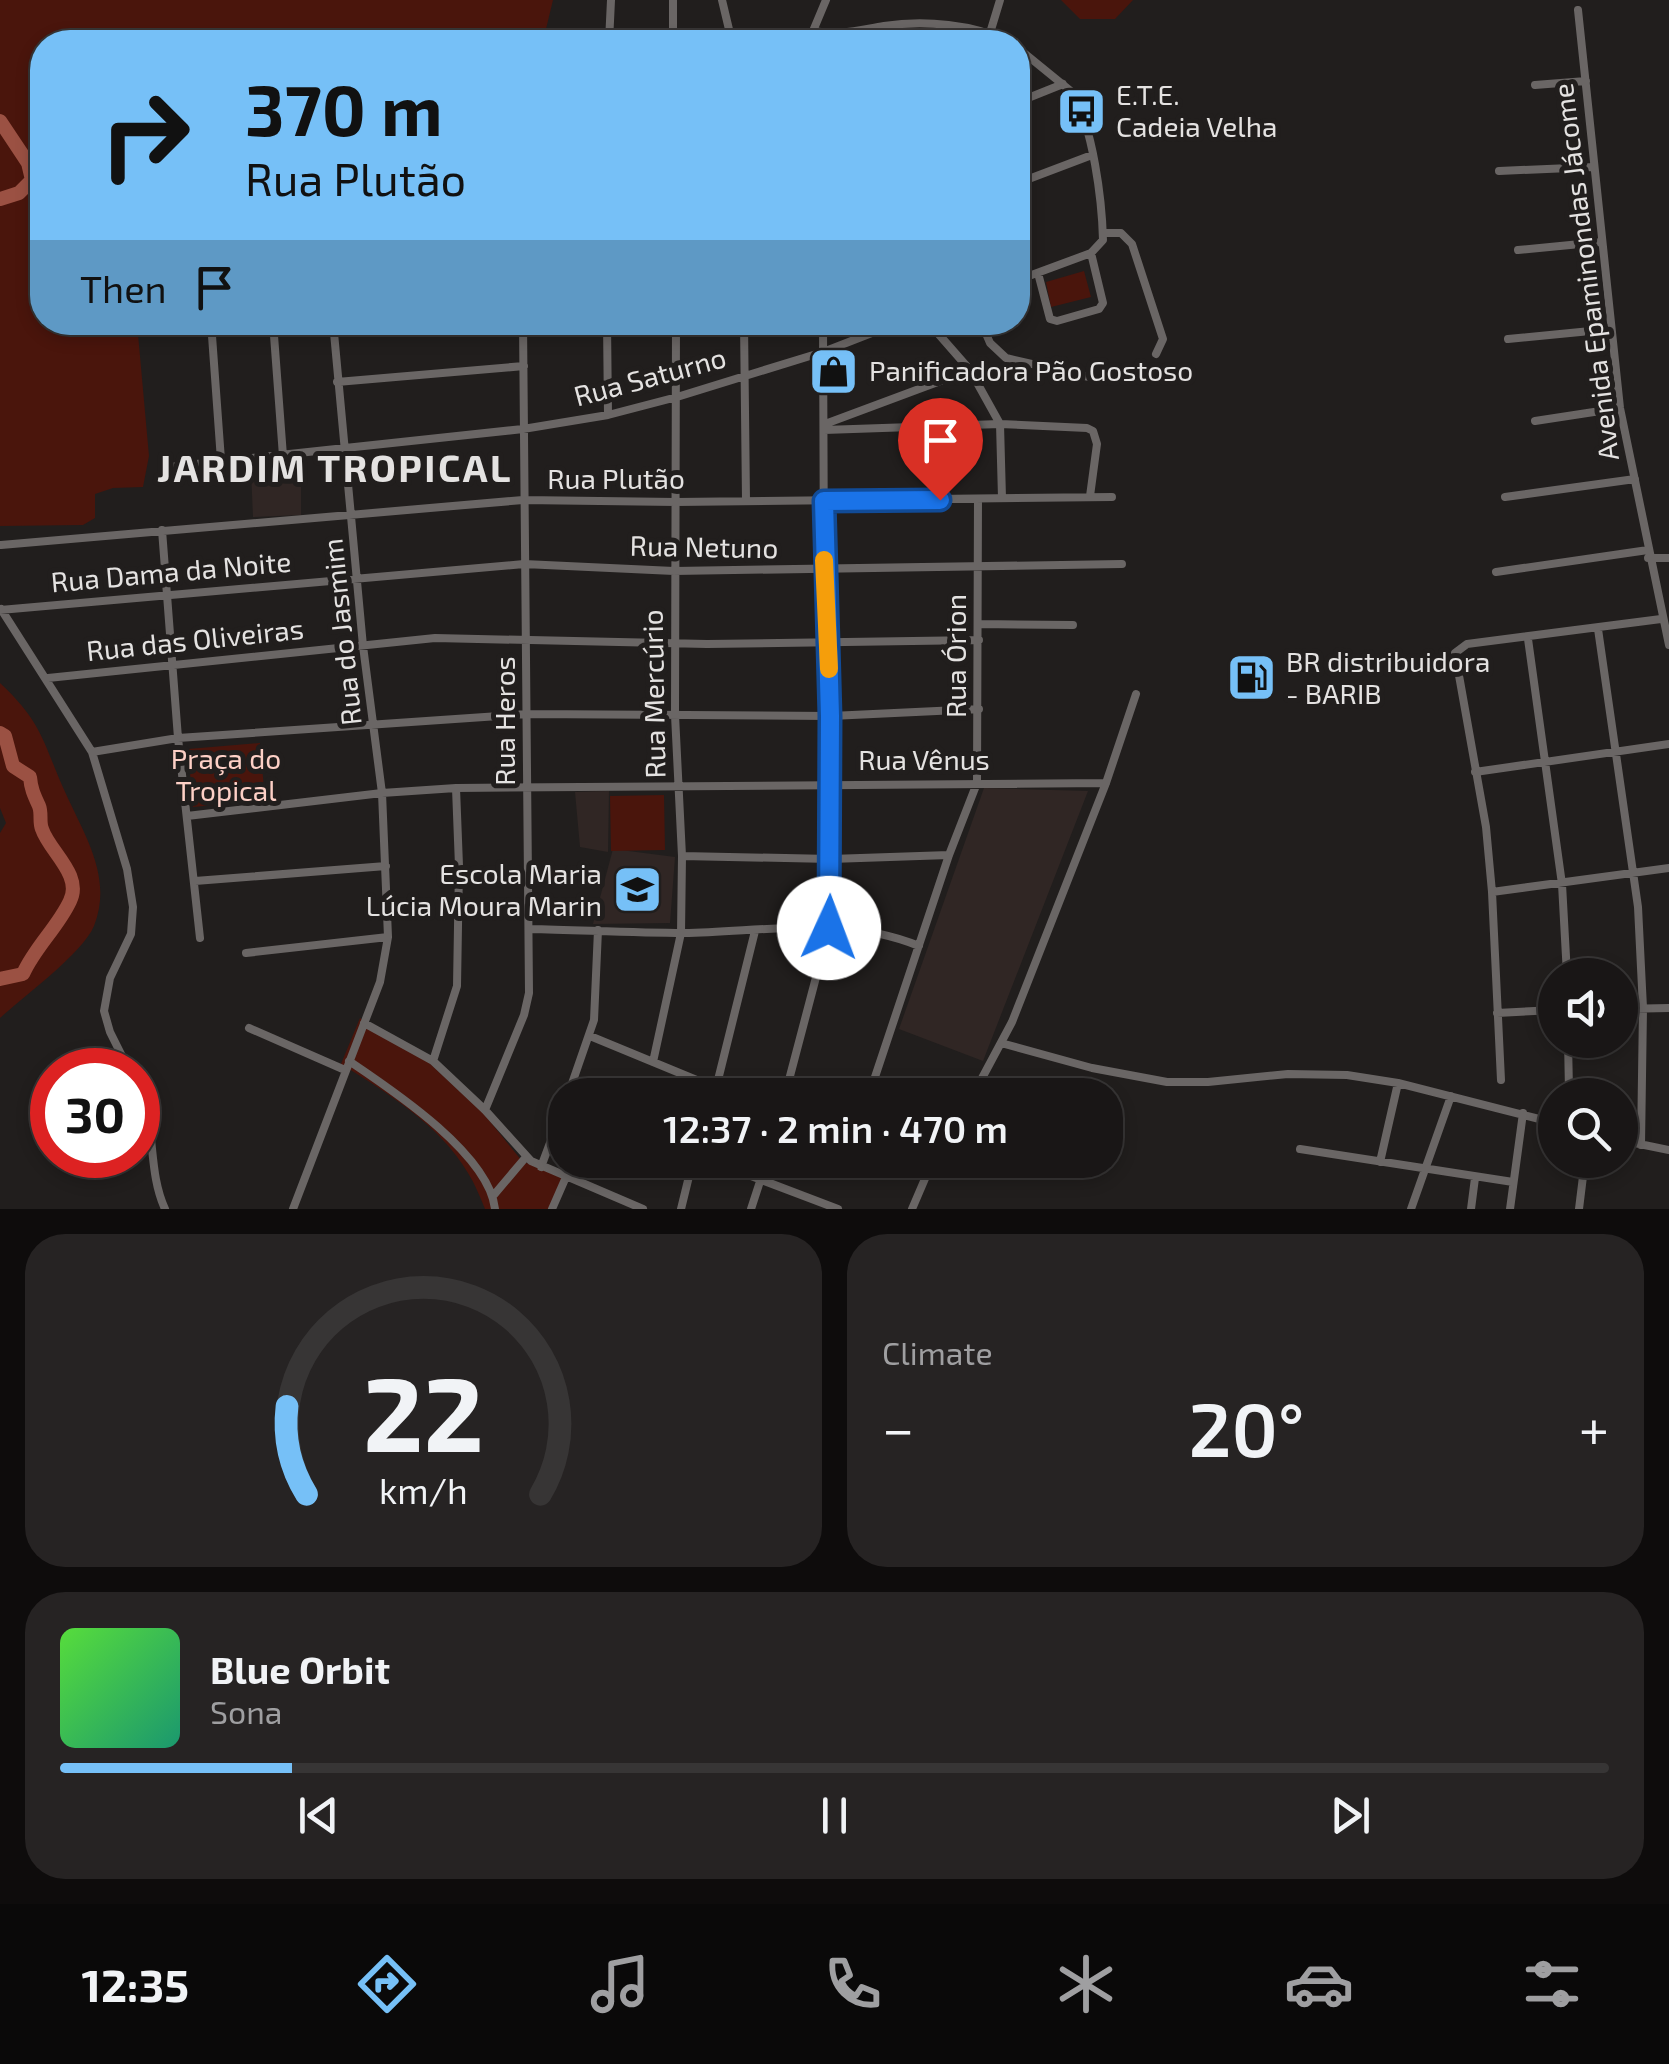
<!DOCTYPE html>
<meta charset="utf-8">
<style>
body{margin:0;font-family:"Exo 2",sans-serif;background:#262323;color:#f1f3f6;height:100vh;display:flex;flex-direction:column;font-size:38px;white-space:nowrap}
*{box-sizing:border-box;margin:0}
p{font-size:32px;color:#9f9fa1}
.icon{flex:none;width:55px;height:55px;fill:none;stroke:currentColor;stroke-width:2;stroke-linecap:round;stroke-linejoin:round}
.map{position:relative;height:1209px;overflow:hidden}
.details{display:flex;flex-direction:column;gap:25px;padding:25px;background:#0e0c0c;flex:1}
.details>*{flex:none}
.hud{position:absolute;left:30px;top:30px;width:1000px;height:305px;border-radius:40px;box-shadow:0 5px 15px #0003,0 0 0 2px #373535;background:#76c0f7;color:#111;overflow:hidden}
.tools{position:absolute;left:1538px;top:958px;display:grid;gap:20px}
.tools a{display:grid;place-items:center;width:100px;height:100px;border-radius:50%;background:#191616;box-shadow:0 5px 15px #0003,0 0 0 2px #373535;font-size:50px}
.speed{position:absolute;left:30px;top:1048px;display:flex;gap:20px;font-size:50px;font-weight:700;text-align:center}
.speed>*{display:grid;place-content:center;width:130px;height:130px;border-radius:50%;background:#191616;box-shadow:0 5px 15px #0003,0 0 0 2px #373535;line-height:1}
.speed .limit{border:15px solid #d22;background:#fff;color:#111}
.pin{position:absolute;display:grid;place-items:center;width:85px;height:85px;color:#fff;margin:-102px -42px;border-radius:50% 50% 50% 0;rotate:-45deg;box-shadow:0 0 10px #0007}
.pin .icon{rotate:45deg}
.me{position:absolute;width:110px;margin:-55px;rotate:2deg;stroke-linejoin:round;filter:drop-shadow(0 0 8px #0008)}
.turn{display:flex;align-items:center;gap:35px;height:210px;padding:0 50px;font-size:45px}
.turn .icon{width:130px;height:130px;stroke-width:2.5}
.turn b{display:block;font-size:70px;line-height:85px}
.then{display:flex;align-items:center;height:95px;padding:0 50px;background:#0003;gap:20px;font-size:38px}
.big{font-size:75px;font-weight:600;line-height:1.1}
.details .widget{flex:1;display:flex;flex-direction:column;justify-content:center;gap:15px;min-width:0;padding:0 35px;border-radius:40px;background:#262323}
.details .dial{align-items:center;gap:0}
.dial svg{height:260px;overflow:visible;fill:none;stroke:#373535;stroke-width:7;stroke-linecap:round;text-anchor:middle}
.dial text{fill:#f1f3f6;stroke:none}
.song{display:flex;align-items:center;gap:30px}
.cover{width:120px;height:120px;border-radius:15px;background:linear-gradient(135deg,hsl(110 70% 55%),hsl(160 70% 35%))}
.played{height:10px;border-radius:5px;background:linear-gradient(90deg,#76c0f7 15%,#373535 15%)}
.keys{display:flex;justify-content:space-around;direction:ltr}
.heat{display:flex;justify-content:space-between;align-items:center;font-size:55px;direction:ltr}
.details .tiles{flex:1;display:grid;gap:25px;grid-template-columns:1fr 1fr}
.widget:last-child{grid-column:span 2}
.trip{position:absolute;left:548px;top:1078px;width:575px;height:100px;border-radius:40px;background:#191616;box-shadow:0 5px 15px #0003,0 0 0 2px #373535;font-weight:600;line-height:100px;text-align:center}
.tab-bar{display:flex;height:160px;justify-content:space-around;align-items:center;background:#0a0909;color:#9f9fa1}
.tab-bar .icon{width:70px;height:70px}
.tab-bar .on{color:#76c0f7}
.tab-bar b{font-size:45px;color:#f1f3f6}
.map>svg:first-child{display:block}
.built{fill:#302624}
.green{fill:#4a150c}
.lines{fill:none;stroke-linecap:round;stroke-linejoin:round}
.river{stroke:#9b5143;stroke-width:14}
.minor{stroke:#6a6665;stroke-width:8}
.route-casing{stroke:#114b97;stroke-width:25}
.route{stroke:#1a73e8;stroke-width:18}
.slow{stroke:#f59e0b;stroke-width:18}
.labels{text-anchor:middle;stroke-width:10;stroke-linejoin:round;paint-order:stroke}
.poi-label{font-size:28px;fill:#e4e2e1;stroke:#211e1d;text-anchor:start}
.street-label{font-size:28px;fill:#e4e2e1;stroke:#211e1d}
.park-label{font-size:28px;fill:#fdd0c6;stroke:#211e1d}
.district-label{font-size:38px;font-weight:bold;letter-spacing:2.5px;fill:#e4e2e1;stroke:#211e1d}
</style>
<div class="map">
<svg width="1669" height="1209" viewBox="0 0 1669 1209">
<rect width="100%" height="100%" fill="#211e1d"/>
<path class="built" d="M301 465V515L253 517 251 470Z
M984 788 1088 791 983 1061 899 1029Z
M609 791 608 852 580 847 575 792Z
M613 849 675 857 670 923 593 924Z"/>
<path class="green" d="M0 0H553L546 29 547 42H42V322L137 323 149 456 143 487 113 488 95 494V518L83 525 0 526Z
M1061 0H1133L1115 19H1080Z
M1084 271 1091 297 1051 307 1046 282Z
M0 683C44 724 43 744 66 794 85 836 113 878 94 926 82 954 24 996 0 1018V833L6 823 0 808Z
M260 743 265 800 193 807 188 749Z
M664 795 665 850 611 851 610 796Z
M360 1018 425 1059 484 1114 522 1161 562 1178 549 1209H485C480 1197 475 1184 468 1173 440 1125 386 1092 341 1064Z"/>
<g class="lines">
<path class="river" d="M0 121 28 163 32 180 19 193 0 199
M0 733 5 736 13 766 30 777C31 789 34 795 39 806 42 813 39 822 42 829 49 851 83 875 70 901 58 927 35 947 23 974L0 979"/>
<path class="minor" d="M722 0 732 42
M1578 10 1620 408 1669 645
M813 31C838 36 859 30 884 26 924 20 974 24 1009 42
M990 33 1000 0
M609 42 611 0
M673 42V0
M803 42 813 31 826 0
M1018 48 1072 92C1093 127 1102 200 1103 240L1091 253 1018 280
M1535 85 1586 81
M1018 102 1063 84
M1499 171 1593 167
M1018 183 1092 155
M1103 233H1121L1132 244 1163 339 1156 354
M1518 250 1601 242
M1038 273 1050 319 1057 321 1099 309 1103 303 1091 253
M211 322 221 460
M273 322 283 456
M607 322 608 415
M744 322 746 501
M928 322 970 370 1000 424 1002 498
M981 322 990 343 1006 358 1089 377
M1508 339 1611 329
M337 382 524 366
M1535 421 1620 408
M825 424 970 370
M824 430 1000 424 1087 428 1093 431 1097 444 1090 496
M168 467 523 429 608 415 677 397 823 352 900 322
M1505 497 1635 479
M162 530 178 738 200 938
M1 545 523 500 676 502 1112 497
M1648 558H1669
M1496 572 1648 550
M1 609 92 752 127 869 133 907 131 934 110 978 104 1011 110 1032 129 1070
M0 610 524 564 674 571 1122 564
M979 624 1073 625
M1598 629 1638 907 1643 1008 1641 1145
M1528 639 1562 884 1567 975
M48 678 435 638 707 644 979 640
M92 752 178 738 527 714 831 716 979 709
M1475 772 1669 744
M187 816 382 793 456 788 1106 783
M682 856 831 859 949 855
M195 881 386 866
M1492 892 1669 868
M530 929C581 930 633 933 684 933 762 932 844 915 919 946
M246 953 388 937
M1620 1009 1669 1008
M1497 1013 1555 1010
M364 1023 433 1061 485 1110 531 1161 643 1209
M249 1028 345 1070
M590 1036 733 1095
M1568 1040 1569 1091
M1001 1043 1092 1068 1167 1082H1208L1288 1074 1347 1075 1398 1083 1555 1123
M349 1061C392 1090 489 1154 495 1209
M433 1061 457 986 459 866 456 788
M653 1062 681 933 682 856 675 715 676 322
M1501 1080 1492 892 1486 827 1455 653 1467 644 1661 619
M138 1086C157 1125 147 1170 165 1209
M716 1088 755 931
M568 1095 594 1020 598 930
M785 1095 829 928 831 716 824 571 823 322
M869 1095 949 855 977 783 978 499
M973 1095 1012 1022 1106 783 1136 694
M485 1110 524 1015 529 993 523 322
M1620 1140 1669 1150
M1300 1149 1513 1182
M709 1160 838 1209
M909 1160 928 1167
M1380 1162 1398 1083
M541 1167 565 1103
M493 1196 526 1157
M293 1209 380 982 388 937 382 793 363 646 333 322
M552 1209 566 1177
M681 1209 693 1160
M751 1209 767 1160
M912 1209 933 1160
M1411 1209 1451 1096
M1471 1209 1475 1178
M1510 1209 1523 1113
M1579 1209 1585 1160"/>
</g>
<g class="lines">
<defs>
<path id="route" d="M829 928 830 716 824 501 940 500"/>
</defs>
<use href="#route" class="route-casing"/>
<use href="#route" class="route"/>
<path class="slow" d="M824 560 829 669"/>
</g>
<defs>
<symbol id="bus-square" viewBox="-11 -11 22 22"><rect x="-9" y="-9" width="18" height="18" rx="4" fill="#76c0f7" stroke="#211e1d"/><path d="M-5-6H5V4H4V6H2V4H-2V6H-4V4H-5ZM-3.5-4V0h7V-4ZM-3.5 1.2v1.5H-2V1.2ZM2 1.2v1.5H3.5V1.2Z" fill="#111"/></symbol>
<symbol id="shop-square" viewBox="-11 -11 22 22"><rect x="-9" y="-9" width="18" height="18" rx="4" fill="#76c0f7" stroke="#211e1d"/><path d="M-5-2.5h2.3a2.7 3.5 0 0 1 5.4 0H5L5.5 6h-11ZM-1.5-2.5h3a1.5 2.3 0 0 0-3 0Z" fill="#111"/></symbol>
<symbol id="fuel-square" viewBox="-11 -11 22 22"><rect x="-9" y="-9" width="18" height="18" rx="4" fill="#76c0f7" stroke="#211e1d"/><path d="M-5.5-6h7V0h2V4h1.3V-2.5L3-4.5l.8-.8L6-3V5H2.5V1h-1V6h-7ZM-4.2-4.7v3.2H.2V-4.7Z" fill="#111"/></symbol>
<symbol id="school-square" viewBox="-11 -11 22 22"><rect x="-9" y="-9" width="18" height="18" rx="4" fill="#76c0f7" stroke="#211e1d"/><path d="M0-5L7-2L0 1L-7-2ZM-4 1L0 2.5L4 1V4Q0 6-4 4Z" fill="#111"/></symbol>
</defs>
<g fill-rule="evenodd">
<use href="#bus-square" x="1054" y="84" width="55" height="55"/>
<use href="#shop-square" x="806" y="344" width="55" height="55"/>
<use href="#fuel-square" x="1224" y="650" width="55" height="55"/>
<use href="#school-square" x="610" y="862" width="55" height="55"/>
</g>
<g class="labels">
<g class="poi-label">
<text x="1116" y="105">E.T.E.<tspan x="1116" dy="32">Cadeia Velha</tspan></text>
<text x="869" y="381">Panificadora Pão Gostoso</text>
<text x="1286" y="672">BR distribuidora<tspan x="1286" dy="32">- BARIB</tspan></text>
<text x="602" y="884" text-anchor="end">Escola Maria<tspan x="602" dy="32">Lúcia Moura Marin</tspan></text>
</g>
<g class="street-label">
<text transform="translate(1586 272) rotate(-97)" y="10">Avenida Epaminondas Jácome</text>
<text transform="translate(650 377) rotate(-15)" y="10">Rua Saturno</text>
<text x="616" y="489">Rua Plutão</text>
<text transform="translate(704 547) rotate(1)" y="10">Rua Netuno</text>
<text transform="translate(171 572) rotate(-5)" y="10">Rua Dama da Noite</text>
<text transform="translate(342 632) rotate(-96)" y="10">Rua do Jasmim</text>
<text transform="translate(195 640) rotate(-6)" y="10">Rua das Oliveiras</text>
<text transform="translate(956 656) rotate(-90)" y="10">Rua Órion</text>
<text transform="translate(654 694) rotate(-91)" y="10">Rua Mercúrio</text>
<text transform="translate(505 721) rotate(-90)" y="10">Rua Heros</text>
<text x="924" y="770">Rua Vênus</text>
</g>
<g class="park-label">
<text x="226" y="769">Praça do<tspan x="226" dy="32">Tropical</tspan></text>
</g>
<g class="district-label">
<text x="335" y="482">JARDIM TROPICAL</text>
</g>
</g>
</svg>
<div class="tools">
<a><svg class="icon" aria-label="sound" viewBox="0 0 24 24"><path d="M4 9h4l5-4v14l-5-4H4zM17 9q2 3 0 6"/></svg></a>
<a><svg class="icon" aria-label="search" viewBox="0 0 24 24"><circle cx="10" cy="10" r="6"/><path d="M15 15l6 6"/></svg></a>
</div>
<div class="speed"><div class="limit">30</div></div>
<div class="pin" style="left:940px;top:500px;background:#d93025"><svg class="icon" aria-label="arrive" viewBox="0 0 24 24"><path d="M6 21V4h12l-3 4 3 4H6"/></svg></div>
<svg class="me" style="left:829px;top:928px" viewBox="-20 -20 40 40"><circle r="19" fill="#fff"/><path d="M0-13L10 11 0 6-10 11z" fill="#1a73e8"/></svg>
<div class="trip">12:37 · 2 min · 470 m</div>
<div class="hud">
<div class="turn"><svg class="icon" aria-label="right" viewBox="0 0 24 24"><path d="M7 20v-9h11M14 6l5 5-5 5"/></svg><div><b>370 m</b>Rua Plutão</div></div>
<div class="then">Then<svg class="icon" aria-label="arrive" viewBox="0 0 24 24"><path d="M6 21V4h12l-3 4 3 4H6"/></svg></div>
</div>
</div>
<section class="details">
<div class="tiles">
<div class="widget dial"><svg viewBox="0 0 100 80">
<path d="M14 69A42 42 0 1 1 86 69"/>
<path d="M14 69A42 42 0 0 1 8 42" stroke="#76c0f7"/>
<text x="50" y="56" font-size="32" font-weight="700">22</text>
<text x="50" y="72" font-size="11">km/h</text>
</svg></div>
<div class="widget"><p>Climate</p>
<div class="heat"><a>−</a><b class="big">20°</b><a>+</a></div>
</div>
<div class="widget">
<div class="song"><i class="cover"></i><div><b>Blue Orbit</b><p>Sona</p></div></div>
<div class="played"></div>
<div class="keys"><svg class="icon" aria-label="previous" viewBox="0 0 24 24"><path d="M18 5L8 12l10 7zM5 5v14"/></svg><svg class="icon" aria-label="pause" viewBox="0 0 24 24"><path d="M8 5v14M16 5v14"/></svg><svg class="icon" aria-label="next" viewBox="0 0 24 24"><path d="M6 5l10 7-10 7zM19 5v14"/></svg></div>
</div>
</div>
</section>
<nav class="tab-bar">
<b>12:35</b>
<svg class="icon on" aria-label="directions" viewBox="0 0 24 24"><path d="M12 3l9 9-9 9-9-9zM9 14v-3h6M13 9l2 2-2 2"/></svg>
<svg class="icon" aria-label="music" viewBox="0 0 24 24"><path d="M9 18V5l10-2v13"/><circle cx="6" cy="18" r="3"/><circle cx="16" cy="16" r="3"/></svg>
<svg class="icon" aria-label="phone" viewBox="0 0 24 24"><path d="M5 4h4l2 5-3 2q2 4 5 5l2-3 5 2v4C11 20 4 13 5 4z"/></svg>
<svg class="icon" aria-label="climate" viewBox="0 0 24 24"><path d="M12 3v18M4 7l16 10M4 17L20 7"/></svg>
<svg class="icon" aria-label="car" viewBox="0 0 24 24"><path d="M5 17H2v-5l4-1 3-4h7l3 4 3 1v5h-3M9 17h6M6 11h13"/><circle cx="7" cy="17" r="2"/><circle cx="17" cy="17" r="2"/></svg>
<svg class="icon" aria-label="filters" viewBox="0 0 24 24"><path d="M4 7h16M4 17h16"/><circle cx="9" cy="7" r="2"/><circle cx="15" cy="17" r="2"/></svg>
</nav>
